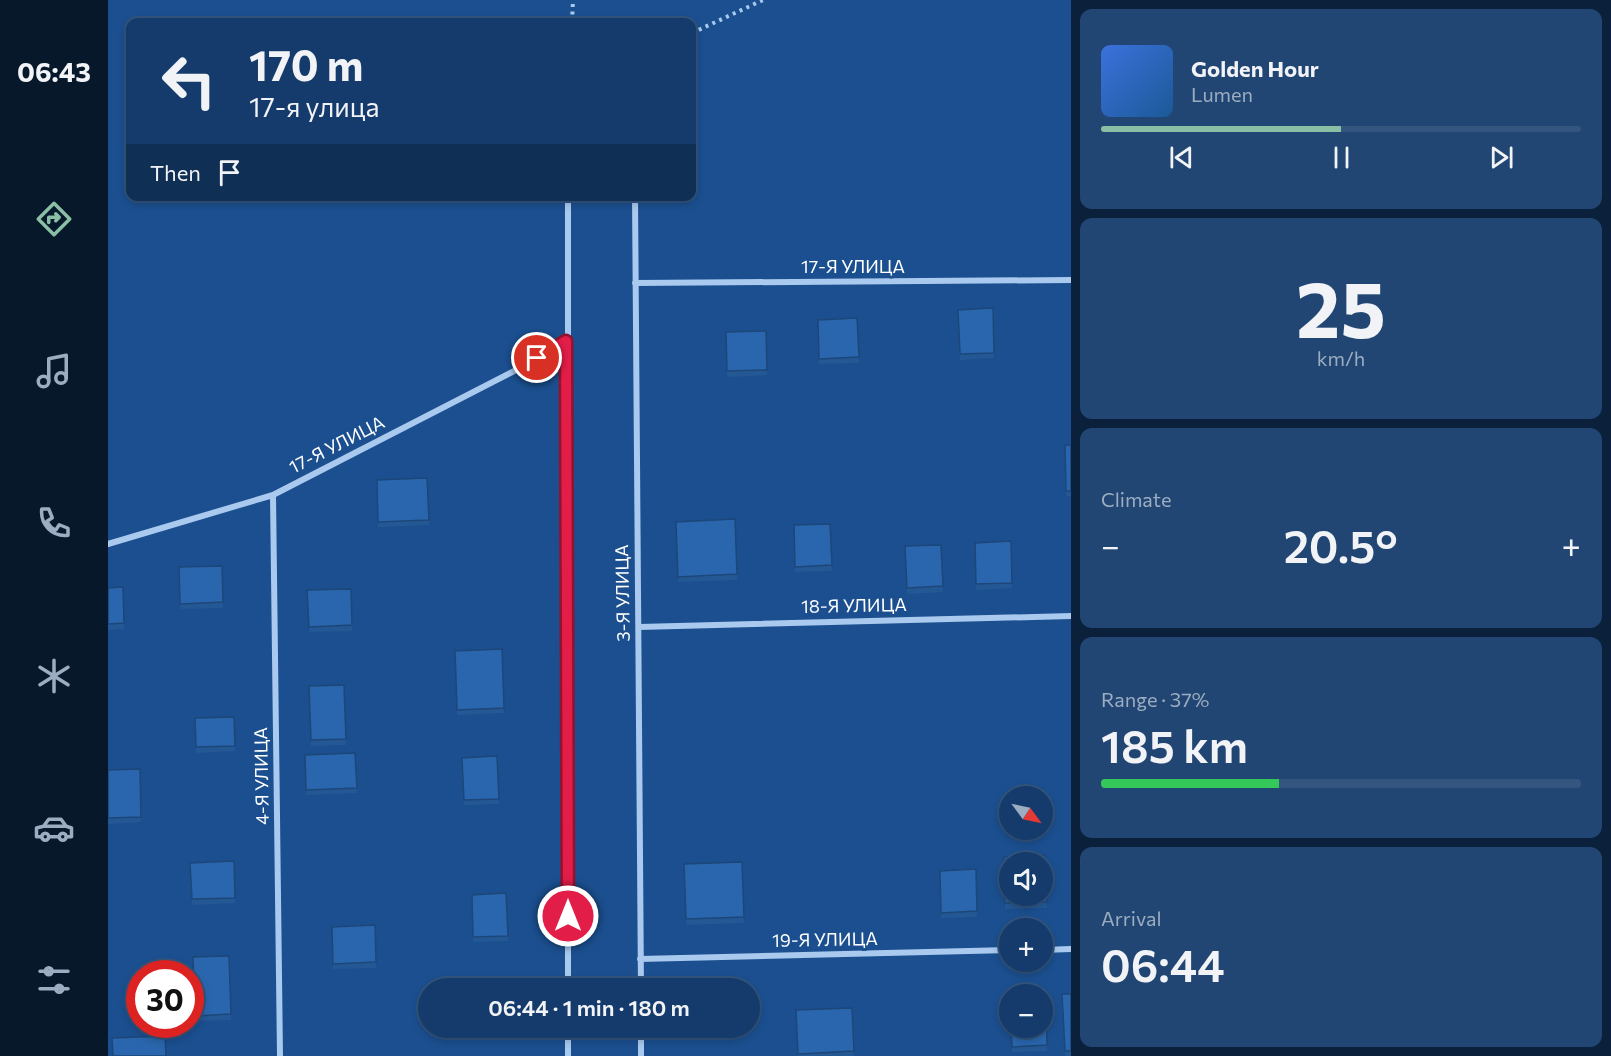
<!DOCTYPE html>
<meta charset="utf-8">
<style>
body{margin:0;font-family:Commissioner,sans-serif;background:#214673;color:#f1f3f6;height:100vh;display:flex;flex-direction:column;font-size:22px;white-space:nowrap}
*{box-sizing:border-box;margin:0}
p{font-size:20px;color:#9dadc1}
.icon{flex:none;width:33px;height:33px;fill:none;stroke:currentColor;stroke-width:2;stroke-linecap:round;stroke-linejoin:round}
.map{position:relative;flex:1;overflow:hidden}
.details{display:flex;flex-direction:column;gap:9px;padding:9px;background:#0b203b;width:540px}
.details>*{flex:none}
.top-card{position:absolute;left:18px;top:18px;width:570px;height:183px;border-radius:12px;box-shadow:0 3px 9px #0003,0 0 0 2px #33557e;background:#143b6b;color:#f1f3f6;overflow:hidden}
.needle{width:39px;rotate:123deg}
.controls{position:absolute;left:891px;top:786px;display:grid;gap:12px}
.controls a{display:grid;place-items:center;width:54px;height:54px;border-radius:50%;background:#143b6b;box-shadow:0 3px 9px #0003,0 0 0 2px #33557e;font-size:30px}
.speed{position:absolute;left:18px;top:960px;display:flex;gap:12px;font-size:30px;font-weight:700;text-align:center}
.speed>*{display:grid;place-content:center;width:78px;height:78px;border-radius:50%;background:#143b6b;box-shadow:0 3px 9px #0003,0 0 0 2px #33557e;line-height:1}
.speed .limit{border:9px solid #d22;background:#fff;color:#111}
.pin{position:absolute;display:grid;place-items:center;width:51px;height:51px;color:#fff;margin:-26px;border:3px solid #fff;border-radius:50%;box-shadow:0 2px 6px #0007}
.me{position:absolute;width:66px;margin:-33px;rotate:0deg;stroke-linejoin:round;filter:drop-shadow(0 0 4px #0008)}
.turn{display:flex;align-items:center;gap:21px;height:126px;padding:0 24px;font-size:27px}
.turn .icon{width:78px;height:78px;stroke-width:2.5}
.turn b{display:block;font-size:42px;line-height:51px}
.then{display:flex;align-items:center;height:57px;padding:0 24px;background:#0003;gap:12px;font-size:22px}
.big{font-size:45px;font-weight:600;line-height:1.1}
.details .widget{flex:1;display:flex;flex-direction:column;justify-content:center;gap:9px;min-width:0;padding:0 21px;border-radius:12px;background:#214673}
.details .dial{align-items:center;gap:0}
.dial b{font-size:78px;line-height:1}
.song{display:flex;align-items:center;gap:18px}
.cover{width:72px;height:72px;border-radius:9px;background:linear-gradient(135deg,hsl(220 70% 55%),hsl(210 70% 35%))}
.played{height:6px;border-radius:3px;background:linear-gradient(90deg,#8abfa5 50%,#33557e 50%)}
.keys{display:flex;justify-content:space-around;direction:ltr}
.heat{display:flex;justify-content:space-between;align-items:center;font-size:33px;direction:ltr}
.charge{height:9px;border-radius:4px;background:linear-gradient(90deg,#34c759 37%,#33557e 0)}
.trip{position:absolute;left:310px;top:978px;width:342px;height:60px;border-radius:30px;background:#143b6b;box-shadow:0 3px 9px #0003,0 0 0 2px #33557e;font-weight:600;line-height:60px;text-align:center}
main{display:flex;flex:1;min-height:0}
.dock{display:flex;flex-direction:column;width:108px;justify-content:space-around;align-items:center;background:#08182b;color:#9dadc1}
.dock .icon{width:42px;height:42px}
.dock .on{color:#8abfa5}
.dock b{font-size:27px;color:#f1f3f6}
.map>svg:first-child{display:block}
.lines{fill:none;stroke-linecap:round;stroke-linejoin:round}
.path{stroke:#a9c9ee;stroke-width:4;stroke-dasharray:3 4.5;stroke-linecap:butt}
.minor{stroke:#a9c9ee;stroke-width:6}
.wall{fill:#245895}
.building{fill:#2a66ad;stroke:#1d4779;stroke-width:1.5;fill-rule:evenodd}
.route-casing{stroke:#92132f;stroke-width:15}
.route{stroke:#e11d48;stroke-width:10}
.labels{text-anchor:middle;stroke-width:6;stroke-linejoin:round;paint-order:stroke}
.street-label{font-size:18px;fill:#fff;stroke:#1b4f8f}
</style>
<main>
<nav class="dock">
<b>06:43</b>
<svg class="icon on" aria-label="directions" viewBox="0 0 24 24"><path d="M12 3l9 9-9 9-9-9zM9 14v-3h6M13 9l2 2-2 2"/></svg>
<svg class="icon" aria-label="music" viewBox="0 0 24 24"><path d="M9 18V5l10-2v13"/><circle cx="6" cy="18" r="3"/><circle cx="16" cy="16" r="3"/></svg>
<svg class="icon" aria-label="phone" viewBox="0 0 24 24"><path d="M5 4h4l2 5-3 2q2 4 5 5l2-3 5 2v4C11 20 4 13 5 4z"/></svg>
<svg class="icon" aria-label="climate" viewBox="0 0 24 24"><path d="M12 3v18M4 7l16 10M4 17L20 7"/></svg>
<svg class="icon" aria-label="car" viewBox="0 0 24 24"><path d="M5 17H2v-5l4-1 3-4h7l3 4 3 1v5h-3M9 17h6M6 11h13"/><circle cx="7" cy="17" r="2"/><circle cx="17" cy="17" r="2"/></svg>
<svg class="icon" aria-label="filters" viewBox="0 0 24 24"><path d="M4 7h16M4 17h16"/><circle cx="9" cy="7" r="2"/><circle cx="15" cy="17" r="2"/></svg>
</nav>
<div class="map">
<svg width="963" height="1056" viewBox="0 0 963 1056">
<rect width="100%" height="100%" fill="#1b4f8f"/>
<g class="lines">
<path class="path" d="M464 22 465 0
M584 33 655 0"/>
<path class="minor" d="M460 196V988
M527 196 533 988
M527 283 963 280
M165 495 172 1056
M0 544 165 495 414 367 458 341
M531 627 963 616
M934 950 963 949
M532 959 902 950
M460 1028V1056
M533 1028V1056"/>
</g>
<path class="wall" d="M885 308 886 358 852 360 850 310Z
M749 318 751 363 711 364 710 320Z
M658 331 659 375 619 377 618 332Z
M957 445H963V496H958Z
M319 478 321 525 270 527 269 480Z
M627 519 629 580 570 582 568 522Z
M722 524 724 571 687 572 686 525Z
M903 541 904 588 868 590 867 543Z
M833 545 835 592 799 594 797 546Z
M114 566 115 608 72 609 71 567Z
M15 587 16 629 0 630V588Z
M199 590 244 625V631L201 632Z
M394 649 396 713 349 715 347 651Z
M236 685 238 745 203 746 201 686Z
M126 717 127 751 88 753 87 718Z
M247 753 249 793 198 795 197 755Z
M389 756 391 804 356 805 354 758Z
M32 769 33 822 0 824V770Z
M937 855 939 908 897 909 896 857Z
M126 861 127 903 84 905 82 863Z
M634 862 636 923 578 925 576 864Z
M868 869 869 917 833 918 832 871Z
M398 893 400 941 365 942 364 895Z
M267 925 268 968 225 969 224 927Z
M121 956 123 1020 87 1021 85 957Z
M954 994H963V1056H957Z
M938 1002 939 1051 904 1052 903 1028Z
M744 1008 746 1056H690L688 1010Z
M345 1028H402V1034L345 1036Z"/>
<path class="building" d="M885 308 886 353 852 354 850 310Z
M749 318 751 357 711 359 710 320Z
M658 331 659 370 619 371 618 332Z
M957 445H963V491H958Z
M319 478 321 520 270 522 269 480Z
M627 519 629 574 570 577 568 522Z
M722 524 724 565 687 567 686 525Z
M903 541 904 583 868 584 867 543Z
M833 545 835 586 799 588 797 546Z
M114 566 115 602 72 604 71 567Z
M15 587 16 623 0 624V588Z
M243 589 244 625 201 627 199 590Z
M394 649 396 708 349 710 347 651Z
M236 685 238 739 203 740 201 686Z
M126 717 127 746 88 747 87 718Z
M247 753 249 788 198 790 197 755Z
M389 756 391 799 356 800 354 758Z
M32 769 33 817 0 818V770Z
M937 855 939 902 897 903 896 857ZM902 862H934V896H902Z
M126 861 127 898 84 899 82 863Z
M634 862 636 917 578 919 576 864Z
M868 869 869 911 833 913 832 871Z
M398 893 400 936 365 937 364 895Z
M267 925 268 962 225 964 224 927Z
M121 956 123 1014 87 1016 85 957Z
M954 994H963V1051H957Z
M934 1002H938L939 1045 904 1047 903 1028H934Z
M744 1008 746 1051 690 1054 688 1010Z
M345 1028H402L345 1031Z
M57 1036 58 1056H5L4 1038Z"/>
<g class="lines">
<defs>
<path id="route" d="M429 358 458 341 460 916"/>
</defs>
<use href="#route" class="route-casing"/>
<use href="#route" class="route"/>
</g>
<g class="labels">
<g class="street-label">
<text x="745" y="273">17-Я УЛИЦА</text>
<text transform="translate(229 445) rotate(-27)" y="6">17-Я УЛИЦА</text>
<text transform="translate(515 593) rotate(-91)" y="6">3-Я УЛИЦА</text>
<text transform="translate(746 606) rotate(-1)" y="6">18-Я УЛИЦА</text>
<text transform="translate(154 776) rotate(-91)" y="6">4-Я УЛИЦА</text>
<text transform="translate(717 940) rotate(-1)" y="6">19-Я УЛИЦА</text>
</g>
</g>
</svg>
<div class="controls">
<a><svg class="needle" viewBox="-14 -14 28 28"><path d="M0-13l5 13h-10z" fill="#e53935"/><path d="M0 13l5-13h-10z" fill="#9dadc1"/></svg></a>
<a><svg class="icon" aria-label="sound" viewBox="0 0 24 24"><path d="M4 9h4l5-4v14l-5-4H4zM17 9q2 3 0 6"/></svg></a>
<a>+</a>
<a>−</a>
</div>
<div class="speed"><div class="limit">30</div></div>
<div class="pin" style="left:429px;top:358px;background:#d93025"><svg class="icon" aria-label="arrive" viewBox="0 0 24 24"><path d="M6 21V4h12l-3 4 3 4H6"/></svg></div>
<svg class="me" style="left:460px;top:916px" viewBox="-20 -20 40 40"><circle r="17" fill="#e11d48" stroke="#fff" stroke-width="3"/><path d="M0-11L8 9 0 5-8 9z" fill="#fff"/></svg>
<div class="trip">06:44 · 1 min · 180 m</div>
<div class="top-card">
<div class="turn"><svg class="icon" aria-label="left" viewBox="0 0 24 24"><path d="M17 20v-9H6M10 6l-5 5 5 5"/></svg><div><b>170 m</b>17-я улица</div></div>
<div class="then">Then<svg class="icon" aria-label="arrive" viewBox="0 0 24 24"><path d="M6 21V4h12l-3 4 3 4H6"/></svg></div>
</div>
</div>
<section class="details">
<div class="widget">
<div class="song"><i class="cover"></i><div><b>Golden Hour</b><p>Lumen</p></div></div>
<div class="played"></div>
<div class="keys"><svg class="icon" aria-label="previous" viewBox="0 0 24 24"><path d="M18 5L8 12l10 7zM5 5v14"/></svg><svg class="icon" aria-label="pause" viewBox="0 0 24 24"><path d="M8 5v14M16 5v14"/></svg><svg class="icon" aria-label="next" viewBox="0 0 24 24"><path d="M6 5l10 7-10 7zM19 5v14"/></svg></div>
</div>
<div class="widget dial"><b>25</b><p>km/h</p></div>
<div class="widget"><p>Climate</p>
<div class="heat"><a>−</a><b class="big">20.5°</b><a>+</a></div>
</div>
<div class="widget"><p>Range · 37%</p><b class="big">185 km</b><div class="charge"></div></div>
<div class="widget"><p>Arrival</p><b class="big">06:44</b></div>
</section>
</main>
